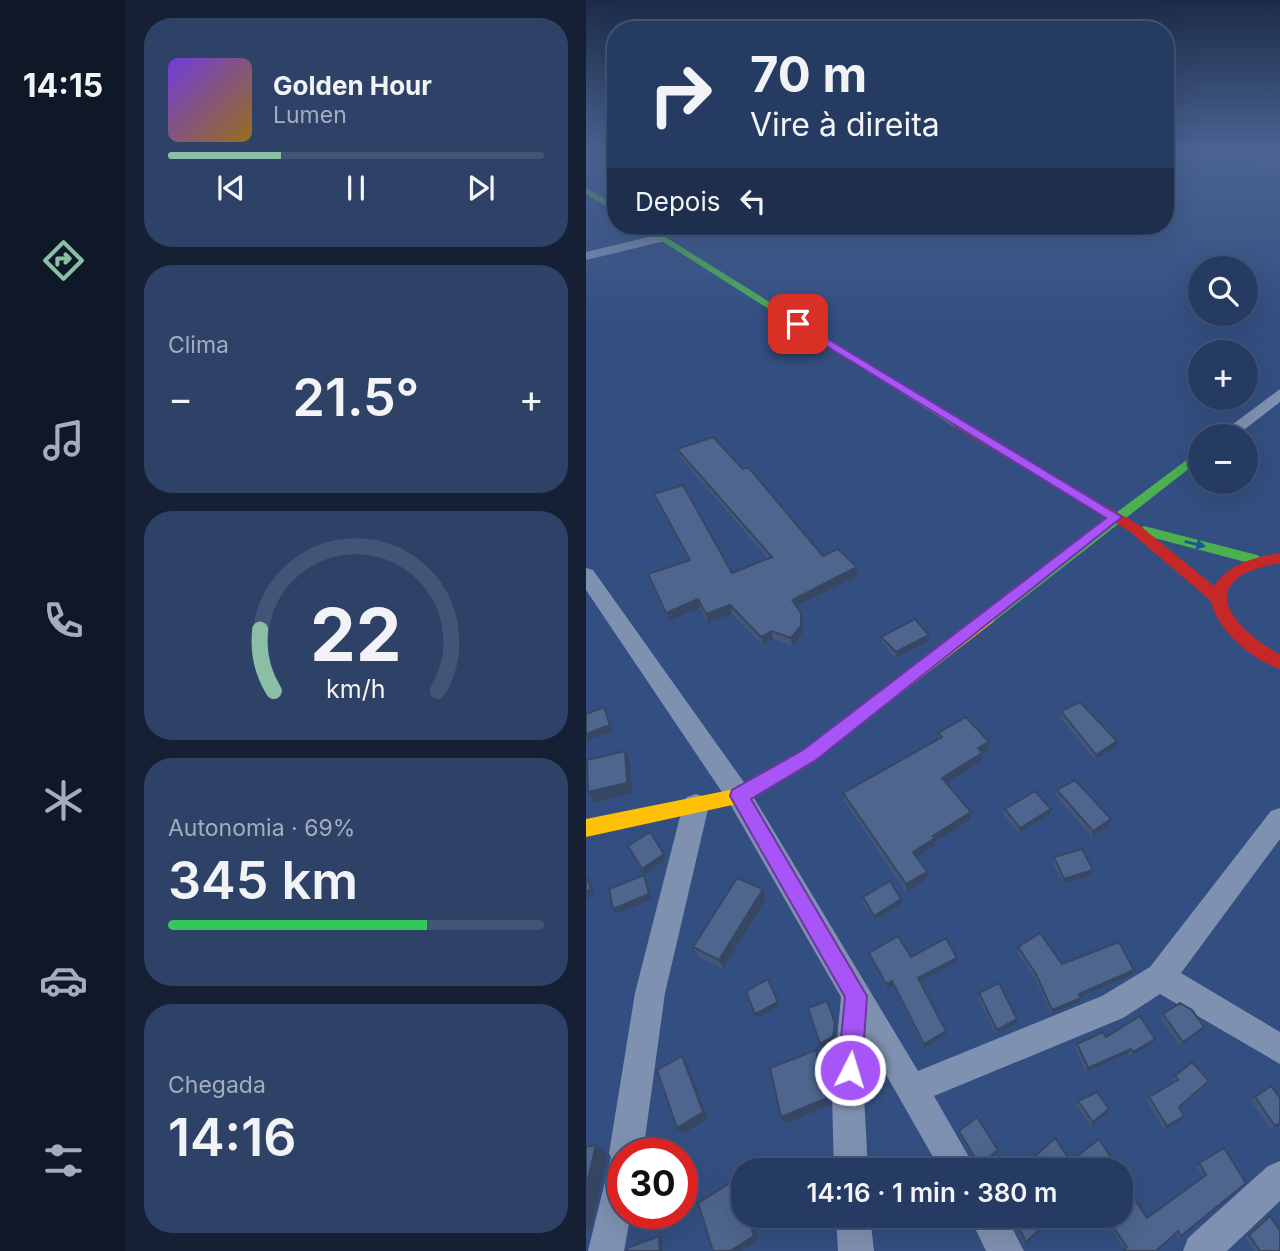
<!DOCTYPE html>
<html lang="pt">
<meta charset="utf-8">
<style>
body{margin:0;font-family:Inter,sans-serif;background:#2e4267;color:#f1f3f6;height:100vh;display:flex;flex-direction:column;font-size:26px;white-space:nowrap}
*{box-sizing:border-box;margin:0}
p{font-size:23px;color:#a4adbd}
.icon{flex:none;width:38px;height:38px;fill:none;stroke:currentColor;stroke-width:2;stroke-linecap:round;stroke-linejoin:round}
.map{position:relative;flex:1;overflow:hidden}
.details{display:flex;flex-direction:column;gap:18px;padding:18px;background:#152035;width:460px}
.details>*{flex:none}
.banner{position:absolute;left:21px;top:21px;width:567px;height:214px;border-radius:28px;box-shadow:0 7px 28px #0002,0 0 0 2px #425576;background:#263b61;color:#f1f3f6;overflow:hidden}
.controls{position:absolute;left:602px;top:256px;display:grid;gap:14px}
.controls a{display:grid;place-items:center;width:70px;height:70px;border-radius:50%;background:#263b61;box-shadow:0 7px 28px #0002,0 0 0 2px #425576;font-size:35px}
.speed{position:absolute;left:21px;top:1138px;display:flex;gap:14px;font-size:35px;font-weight:700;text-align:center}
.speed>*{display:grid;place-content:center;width:91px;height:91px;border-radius:50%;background:#263b61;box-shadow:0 7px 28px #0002,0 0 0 2px #425576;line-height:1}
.speed .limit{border:10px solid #d22;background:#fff;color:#111}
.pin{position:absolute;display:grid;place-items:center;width:60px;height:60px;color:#fff;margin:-30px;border-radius:14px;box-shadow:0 4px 10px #0006}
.me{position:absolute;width:77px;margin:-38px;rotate:5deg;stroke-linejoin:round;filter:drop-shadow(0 0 5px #0008)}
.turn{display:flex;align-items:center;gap:24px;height:147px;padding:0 28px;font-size:32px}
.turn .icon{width:91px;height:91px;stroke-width:2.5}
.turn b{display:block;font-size:49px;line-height:60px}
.then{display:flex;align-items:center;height:66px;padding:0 28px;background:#0003;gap:14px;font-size:26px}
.big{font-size:52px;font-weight:600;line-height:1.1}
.details .widget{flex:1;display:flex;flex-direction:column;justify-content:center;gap:10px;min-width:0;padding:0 24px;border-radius:28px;background:#2e4267}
.details .dial{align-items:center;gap:0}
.dial svg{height:182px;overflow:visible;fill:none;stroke:#425576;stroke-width:7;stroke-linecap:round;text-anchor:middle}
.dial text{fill:#f1f3f6;stroke:none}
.song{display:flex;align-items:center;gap:21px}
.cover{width:84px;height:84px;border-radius:10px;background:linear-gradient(135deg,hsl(260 70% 55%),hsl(40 70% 35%))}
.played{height:7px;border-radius:4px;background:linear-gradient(90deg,#8abfa5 30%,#425576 30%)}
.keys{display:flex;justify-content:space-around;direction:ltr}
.heat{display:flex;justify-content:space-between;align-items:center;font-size:38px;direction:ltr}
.charge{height:10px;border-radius:5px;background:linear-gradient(90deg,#34c759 69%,#425576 0)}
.trip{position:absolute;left:145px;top:1158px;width:402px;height:70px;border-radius:28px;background:#263b61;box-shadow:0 7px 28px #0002,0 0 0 2px #425576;font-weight:600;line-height:70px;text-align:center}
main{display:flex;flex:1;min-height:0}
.dock{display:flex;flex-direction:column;width:126px;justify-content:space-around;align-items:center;background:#0f1827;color:#a4adbd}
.dock .icon{width:49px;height:49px}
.dock .active{color:#8abfa5}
.dock b{font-size:32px;color:#f1f3f6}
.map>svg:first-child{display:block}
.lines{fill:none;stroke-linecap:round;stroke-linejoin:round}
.path{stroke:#7f91b1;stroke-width:2.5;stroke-dasharray:2 2.5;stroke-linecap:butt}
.street{fill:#7f91b1;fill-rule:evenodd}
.fast{fill:#4caf50;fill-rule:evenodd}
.slow{fill:#ffc107;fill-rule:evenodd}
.jam{fill:#c62828;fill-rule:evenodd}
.wall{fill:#435779}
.shaded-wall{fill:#374763}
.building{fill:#4e658d;stroke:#374763;stroke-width:2}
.oneway{fill:#1c5795}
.route{fill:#a855f7;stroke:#6d37a1;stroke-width:2}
</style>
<main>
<nav class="dock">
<b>14:15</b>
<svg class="icon active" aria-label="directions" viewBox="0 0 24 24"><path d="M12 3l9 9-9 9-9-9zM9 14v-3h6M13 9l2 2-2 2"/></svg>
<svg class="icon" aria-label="music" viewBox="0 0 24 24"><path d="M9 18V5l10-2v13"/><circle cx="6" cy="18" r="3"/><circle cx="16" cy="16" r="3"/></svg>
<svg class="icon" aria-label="phone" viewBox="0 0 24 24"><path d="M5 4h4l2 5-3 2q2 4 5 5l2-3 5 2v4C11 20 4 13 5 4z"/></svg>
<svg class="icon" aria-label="climate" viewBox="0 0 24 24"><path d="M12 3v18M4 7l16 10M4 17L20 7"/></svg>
<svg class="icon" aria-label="car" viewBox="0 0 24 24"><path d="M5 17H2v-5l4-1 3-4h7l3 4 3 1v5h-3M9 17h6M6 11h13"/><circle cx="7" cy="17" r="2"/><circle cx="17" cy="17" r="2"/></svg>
<svg class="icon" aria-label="filters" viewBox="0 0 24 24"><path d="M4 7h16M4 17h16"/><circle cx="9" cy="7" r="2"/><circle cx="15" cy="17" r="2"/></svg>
</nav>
<section class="details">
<div class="widget">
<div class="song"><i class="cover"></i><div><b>Golden Hour</b><p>Lumen</p></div></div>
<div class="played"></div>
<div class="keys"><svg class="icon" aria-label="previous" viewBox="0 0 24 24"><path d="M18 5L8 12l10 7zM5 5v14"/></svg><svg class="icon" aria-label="pause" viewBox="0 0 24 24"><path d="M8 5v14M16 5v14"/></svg><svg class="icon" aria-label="next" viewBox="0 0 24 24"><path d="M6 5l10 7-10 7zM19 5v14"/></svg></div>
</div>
<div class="widget"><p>Clima</p>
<div class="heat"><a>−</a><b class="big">21.5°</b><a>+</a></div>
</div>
<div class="widget dial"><svg viewBox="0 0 100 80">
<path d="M14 69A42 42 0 1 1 86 69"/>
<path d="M14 69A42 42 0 0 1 8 42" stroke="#8abfa5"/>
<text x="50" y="56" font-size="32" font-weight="700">22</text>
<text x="50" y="72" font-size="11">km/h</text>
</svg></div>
<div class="widget"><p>Autonomia · 69%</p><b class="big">345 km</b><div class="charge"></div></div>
<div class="widget"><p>Chegada</p><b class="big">14:16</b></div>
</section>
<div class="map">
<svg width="694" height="1251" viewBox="0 0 694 1251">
<rect width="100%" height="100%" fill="#334f81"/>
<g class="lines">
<path class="path" d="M599 150 694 168"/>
<path class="street" d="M75 234 81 238 79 241 0 260V252Z
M694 389V402L650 436H631Z
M0 568 7 570 162 788 332 1071 516 996 564 967 685 811 694 808V839L595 973 694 1032V1064L574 994 537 1018 348 1096 391 1171H355L282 1043 278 1095 282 1171H248L246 1095 255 997 144 804 0 590Z
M110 794 119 797 123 805 79 993 57 1153H37V1213H45L38 1251H2L25 1157 23 1153 49 993 97 805 101 797Z
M694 1161V1201L641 1251H597L602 1238 682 1166Z
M250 1216H284L288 1251H252Z
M383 1216H420L438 1251H400Z"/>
<path class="fast" d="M0 188 30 205V212L0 194Z
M52 226H62L379 424 373 428 369 427Z
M614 450V460L407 622H395L393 618 395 614Z
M558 526 671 555 678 560 671 565 553 534 551 531Z"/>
<path class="slow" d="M401 612 409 618 407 622 229 760 160 802 0 837V819L149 789 217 750 395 614Z"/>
<path class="jam" d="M373 420 553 525 628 586C644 563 667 558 694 553V563C609 578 639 623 694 655V669C666 660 631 630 625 601L543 531 369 427 367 424Z"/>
</g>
<path class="wall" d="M91 449 237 556 271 567 272 576 210 607 217 621 216 634 206 646 187 639 177 645 146 614 122 623 114 608 83 621 64 583 62 574 102 560 71 502 68 494 146 573 182 559 94 457Z
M343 635V641L310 658 296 643 295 637Z
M475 711 529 747 509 760 474 717Z
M352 733 402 750 396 754V761L360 783 384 820 349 842V846L331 857 341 872V879L320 892 258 801 257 793 352 739Z
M471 790 524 825 506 837 470 796Z
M419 809 464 814 433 833 418 815Z
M468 857 507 870 505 875 477 884 467 863Z
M277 897 316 904 288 920 277 902Z
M180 899 137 969 112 956 107 947Z
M432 947 476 964 548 970 546 975 494 997 493 1002 465 1014 449 978 431 952Z
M283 953 370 962 334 981 360 1035 338 1048 307 985 301 989 284 957Z
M393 993 431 1019 430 1024 410 1034 392 998Z
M577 1014 615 1031 594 1046 575 1018Z
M520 1037 569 1039 567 1043 544 1056 542 1053 500 1072 489 1048 491 1044Z
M589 1076 620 1085 593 1107 596 1120 578 1130 561 1100 563 1097 588 1082 586 1080Z
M669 1097 694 1123 685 1129 665 1101Z
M492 1101 523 1109 521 1113 505 1126 490 1104Z
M373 1131 412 1150 411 1153 392 1168 373 1134Z
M638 1148 595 1236 592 1238 589 1233 539 1249 521 1223 523 1221 561 1218 617 1177 610 1166Z
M524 1156 522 1159 507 1171H494L488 1161 489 1158Z
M443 1162 486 1171H444L441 1167Z
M423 1216H464L463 1223 438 1246Z
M684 1216 694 1251H668L659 1237 679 1218Z"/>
<path class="shaded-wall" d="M271 567 272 576 207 608 206 600Z
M112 599 114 608 83 621 80 613Z
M144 605 146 614 122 623 120 614Z
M215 613 217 621 216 634 206 646 205 638Z
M186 631 187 639 177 645 175 637Z
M343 635V641L310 658V652Z
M18 707 27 731 0 741V734Z
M531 741 529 747 509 760 510 755Z
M403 742 402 750 396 754V761L356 786V778L392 748Z
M39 751 44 762 46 793 8 803 2 792Z
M465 809 464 814 433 833 434 828Z
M385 812 384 820 349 842V846L328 859 327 852 347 836Z
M525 819 524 825 506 837 507 831Z
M78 854 80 859 59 874 56 869Z
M507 870 505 875 477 884 478 879Z
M341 872V879L320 892V884Z
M0 873 9 894 0 899Z
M58 875 61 881 66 899 30 914 27 909Z
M177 889 180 899 137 969 133 960Z
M315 899 316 904 288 920V916Z
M371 958 370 962 333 982 332 978Z
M548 970 546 975 491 998 493 994Z
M306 981 307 985 301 989 300 984Z
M495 998 493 1002 465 1014 466 1010Z
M192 1002 193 1006 171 1018 169 1014Z
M431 1019 430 1024 410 1034 411 1030Z
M249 1023 250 1027 248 1042 235 1048 234 1044Z
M618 1027 615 1031 594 1046 597 1042Z
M360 1031V1035L338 1048V1044Z
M569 1039 567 1043 544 1056 547 1052Z
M545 1049 542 1053 500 1072 502 1068Z
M230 1050 244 1105 199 1124 195 1117Z
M96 1056 101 1064 122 1119 97 1134 91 1128Z
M523 1109 521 1113 505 1126 507 1122Z
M598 1116 596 1120 578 1130 581 1126Z
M10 1145 21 1154 5 1230 0 1227V1188Z
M412 1150 411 1153 392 1168 393 1165Z
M97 1165 100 1168 110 1194 96 1203Z
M149 1180 154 1186 158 1197V1205Z
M75 1213H82L69 1222 65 1219Z
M161 1216H164L172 1240 155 1251H144Z
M466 1218 463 1223 438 1246 440 1242Z
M73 1236 76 1238 77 1251H74Z"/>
<path class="building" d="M127 437 157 469 162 467 237 556 252 549 271 567 206 600 215 613V626L205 638 186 631 175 637 144 605 120 614 112 599 80 613 62 574 104 560 68 494 97 485 146 573 186 557 91 449Z
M329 619 343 635 310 652 295 637Z
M494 702 531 741 510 755 475 711Z
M18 707 24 725 0 734V714Z
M380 717 403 742 392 748 396 753 356 778 385 812 347 836 349 838 327 852 341 872 320 884 257 793 356 737 352 733Z
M39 751 41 783 2 792 1 760Z
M489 780 525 819 507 831 471 790Z
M449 791 465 809 434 828 419 809Z
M64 832 78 854 56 869 42 846Z
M496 849 507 870 478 879 468 857Z
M58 875 63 894 27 909 23 889Z
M0 876 5 889 0 892Z
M151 878 177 889 133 960 107 947Z
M304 881 315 899 288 916 277 897Z
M454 933 476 964 533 942 548 970 493 994 495 998 466 1010 450 974 432 947Z
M312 936 325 957 360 938 371 958 332 978 360 1031 338 1044 306 981 300 984 283 953Z
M182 979 192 1002 169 1014 160 991Z
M413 983 431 1019 411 1030 393 993Z
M241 1001 249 1023 247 1037 234 1044 222 1008Z
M594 1003 606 1010 618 1027 597 1042 577 1014Z
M554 1016 569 1039 547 1052 545 1049 502 1068 491 1044 517 1032 520 1037Z
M230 1050 241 1098 195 1117 184 1068Z
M96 1056 117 1112 91 1128 71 1070Z
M606 1062 623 1081 593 1107 598 1116 581 1126 563 1097 592 1080 589 1076Z
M685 1086 694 1098V1123L689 1126 669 1097Z
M511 1092 523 1109 507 1122 492 1101Z
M391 1117 412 1150 393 1165 373 1131Z
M469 1138 488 1166 482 1171H446L448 1169 443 1162Z
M513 1139 524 1156 505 1171H497L489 1158Z
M10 1145 0 1188V1147Z
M638 1148 660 1183 595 1236 592 1231 570 1251H537L541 1247 523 1221 528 1216H536V1209L548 1198 561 1218 620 1175 613 1163Z
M97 1165 107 1191 96 1198V1166Z
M149 1180 158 1205V1216H161L168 1236 144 1251H127L112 1203Z
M63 1213H75L65 1219Z
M427 1216H464L466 1218 440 1242Z
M684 1216 694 1231V1251H674L663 1235Z
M73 1236 74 1251H41V1248Z"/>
<defs><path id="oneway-solid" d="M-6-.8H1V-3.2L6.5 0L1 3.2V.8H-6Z" transform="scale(1.75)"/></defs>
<use class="oneway" href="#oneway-solid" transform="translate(609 544) rotate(14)"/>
<linearGradient id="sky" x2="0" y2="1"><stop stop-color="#1c2b47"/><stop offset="0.46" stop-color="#4a6392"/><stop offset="1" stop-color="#4a6392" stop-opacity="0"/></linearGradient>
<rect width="694" height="325" fill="url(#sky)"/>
<path class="route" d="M212 321 536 517 230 760 165 799 281 996 276 1070 272 1078 264 1082 256 1078 252 1070 259 997 144 796 146 790 217 750 520 518 208 326V322Z"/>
</svg>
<div class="controls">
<a><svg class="icon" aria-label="search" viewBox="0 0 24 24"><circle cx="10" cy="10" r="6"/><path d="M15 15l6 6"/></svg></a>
<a>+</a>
<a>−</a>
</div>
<div class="speed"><div class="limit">30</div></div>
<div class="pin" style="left:212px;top:324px;background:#d93025"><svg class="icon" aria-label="arrive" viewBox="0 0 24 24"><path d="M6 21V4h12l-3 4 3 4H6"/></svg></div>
<svg class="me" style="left:264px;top:1070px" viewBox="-20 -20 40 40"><circle r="17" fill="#a855f7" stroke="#fff" stroke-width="3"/><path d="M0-11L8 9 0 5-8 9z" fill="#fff"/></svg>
<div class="trip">14:16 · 1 min · 380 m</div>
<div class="banner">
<div class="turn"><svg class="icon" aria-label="right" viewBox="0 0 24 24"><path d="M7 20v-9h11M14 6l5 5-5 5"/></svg><div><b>70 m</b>Vire à direita</div></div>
<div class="then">Depois<svg class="icon" aria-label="left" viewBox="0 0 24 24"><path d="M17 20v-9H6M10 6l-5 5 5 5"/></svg></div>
</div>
</div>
</main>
